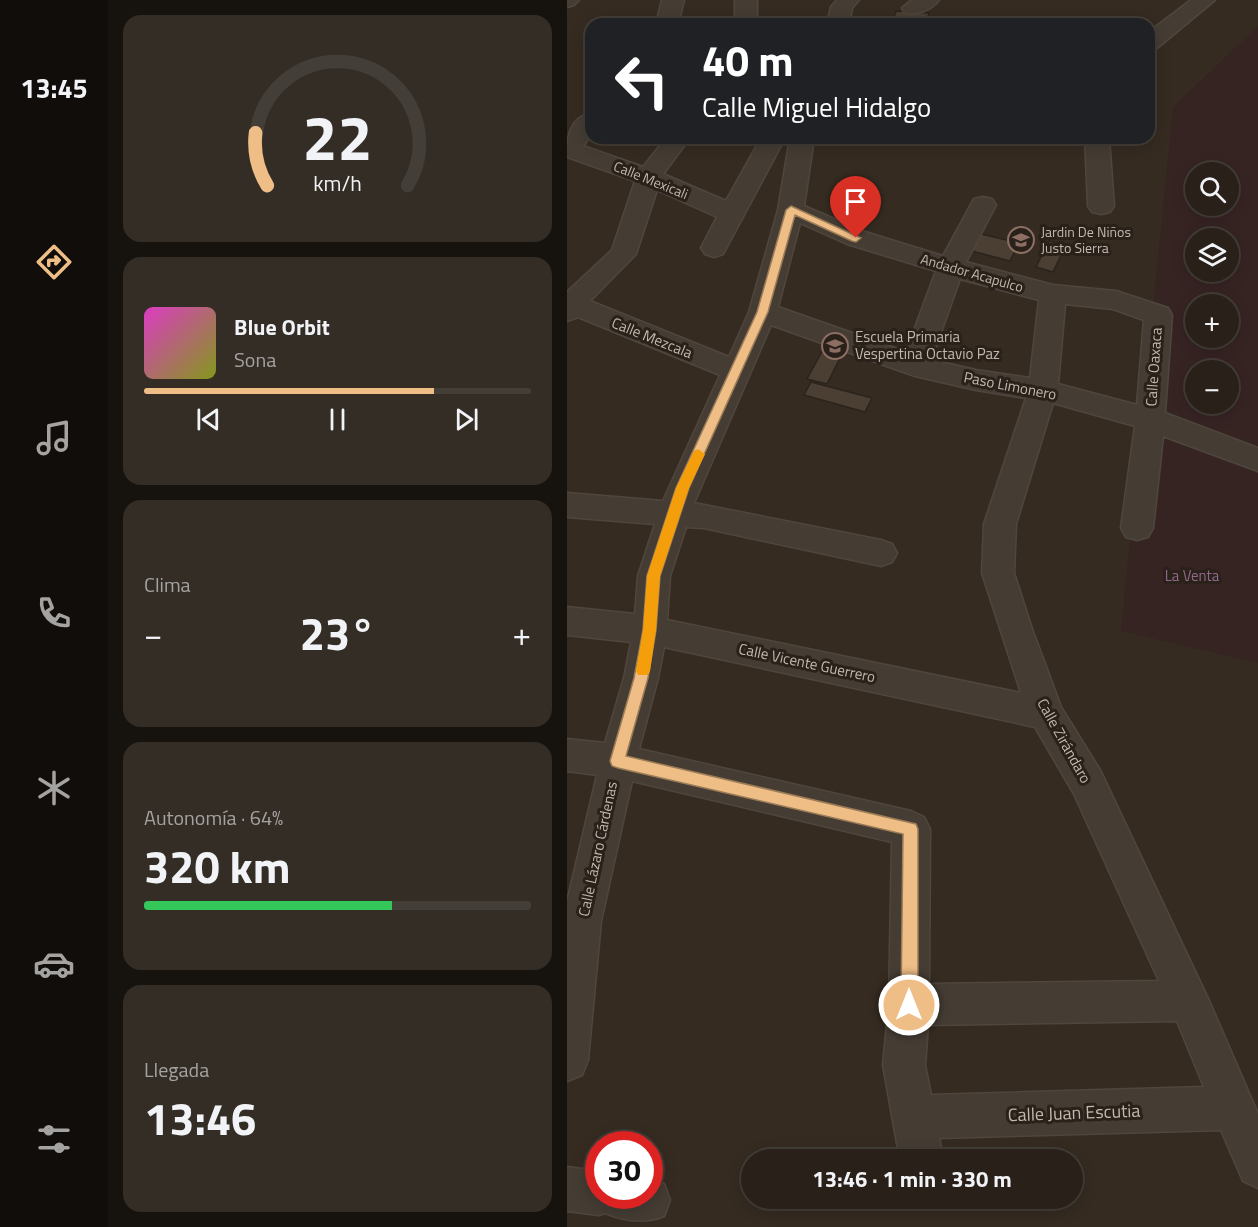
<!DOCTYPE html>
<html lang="es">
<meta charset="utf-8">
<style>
body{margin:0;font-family:"Titillium Web",sans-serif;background:#342d26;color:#f1f3f6;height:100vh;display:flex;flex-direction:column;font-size:22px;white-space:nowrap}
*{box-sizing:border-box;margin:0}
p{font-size:20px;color:#a5a3a2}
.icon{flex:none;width:33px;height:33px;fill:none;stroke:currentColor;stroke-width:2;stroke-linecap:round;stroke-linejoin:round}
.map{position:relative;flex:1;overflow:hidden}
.panel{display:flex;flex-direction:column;gap:15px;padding:15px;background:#16120e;width:459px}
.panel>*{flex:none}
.hud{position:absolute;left:18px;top:18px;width:570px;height:126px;border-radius:18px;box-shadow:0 3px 15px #0003,0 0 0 2px #443e38;background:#202124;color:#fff;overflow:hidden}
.tools{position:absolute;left:618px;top:162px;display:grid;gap:12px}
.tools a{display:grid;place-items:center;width:54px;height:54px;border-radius:50%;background:#282019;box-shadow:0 3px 15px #0003,0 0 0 2px #443e38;font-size:30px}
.speed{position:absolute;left:18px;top:1131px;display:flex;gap:12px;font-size:30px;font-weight:700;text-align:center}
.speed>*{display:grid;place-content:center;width:78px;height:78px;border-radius:50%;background:#282019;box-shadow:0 3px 15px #0003,0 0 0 2px #443e38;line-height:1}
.speed .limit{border:9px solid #d22;background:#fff;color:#111}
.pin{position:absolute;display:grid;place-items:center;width:51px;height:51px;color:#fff;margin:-62px -26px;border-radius:50% 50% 50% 0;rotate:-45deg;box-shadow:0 0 6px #0007}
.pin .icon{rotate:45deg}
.me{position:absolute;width:66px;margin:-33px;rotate:0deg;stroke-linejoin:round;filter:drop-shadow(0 0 4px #0008)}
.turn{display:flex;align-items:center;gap:21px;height:126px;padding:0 18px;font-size:27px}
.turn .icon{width:78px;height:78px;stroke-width:2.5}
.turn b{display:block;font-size:42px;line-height:51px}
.big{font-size:45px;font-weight:700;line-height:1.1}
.panel .tile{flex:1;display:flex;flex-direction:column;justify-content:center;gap:9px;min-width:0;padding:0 21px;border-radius:18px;background:#342d26}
.panel .dial{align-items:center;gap:0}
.dial svg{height:156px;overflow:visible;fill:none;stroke:#443e38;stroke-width:7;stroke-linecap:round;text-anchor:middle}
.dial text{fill:#f1f3f6;stroke:none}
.song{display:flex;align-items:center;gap:18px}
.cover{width:72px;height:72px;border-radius:9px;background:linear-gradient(135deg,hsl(310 70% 55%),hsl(70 70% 35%))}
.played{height:6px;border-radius:3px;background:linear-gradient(90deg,#efbe86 75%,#443e38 75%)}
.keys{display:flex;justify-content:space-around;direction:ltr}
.heat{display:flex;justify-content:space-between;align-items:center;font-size:33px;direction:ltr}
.charge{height:9px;border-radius:4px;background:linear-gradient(90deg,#34c759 64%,#443e38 0)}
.trip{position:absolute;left:174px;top:1149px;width:342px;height:60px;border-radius:30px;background:#282019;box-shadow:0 3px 15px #0003,0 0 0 2px #443e38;font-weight:700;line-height:60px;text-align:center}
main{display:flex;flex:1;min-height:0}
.tab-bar{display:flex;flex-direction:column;width:108px;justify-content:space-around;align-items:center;background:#100d0a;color:#a5a3a2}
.tab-bar .icon{width:42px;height:42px}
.tab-bar .current{color:#efbe86}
.tab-bar b{font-size:27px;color:#f1f3f6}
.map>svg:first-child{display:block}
.green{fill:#362423;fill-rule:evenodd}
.building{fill:#4b3f33;stroke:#2c241c;stroke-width:1.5}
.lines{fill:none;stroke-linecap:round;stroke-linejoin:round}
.minor-casing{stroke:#4f463e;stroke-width:3}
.minor{fill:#453d34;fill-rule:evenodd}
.route{fill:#efbe86;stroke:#9b7c57;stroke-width:1.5}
.slow{fill:#f59e0b}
.labels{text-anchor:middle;stroke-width:6;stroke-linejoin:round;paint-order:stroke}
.far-street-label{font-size:14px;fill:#c2b9ae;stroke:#2a221a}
.far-poi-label{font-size:14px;fill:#c2b9ae;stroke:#2a221a;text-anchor:start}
.poi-label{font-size:15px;fill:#c2b9ae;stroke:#2a221a;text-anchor:start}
.street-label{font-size:15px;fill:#c2b9ae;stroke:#2a221a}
.park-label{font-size:15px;fill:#91688a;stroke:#2a221a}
.near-street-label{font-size:18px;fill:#c2b9ae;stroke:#2a221a}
</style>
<main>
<nav class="tab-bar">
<b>13:45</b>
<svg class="icon current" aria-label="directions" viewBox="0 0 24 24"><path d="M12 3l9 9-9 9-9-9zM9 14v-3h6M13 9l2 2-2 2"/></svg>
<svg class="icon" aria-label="music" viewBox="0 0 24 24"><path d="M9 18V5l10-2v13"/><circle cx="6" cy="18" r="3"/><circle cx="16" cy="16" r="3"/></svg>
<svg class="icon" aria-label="phone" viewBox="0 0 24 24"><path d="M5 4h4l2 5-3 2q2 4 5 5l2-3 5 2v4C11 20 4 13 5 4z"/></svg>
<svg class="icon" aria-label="climate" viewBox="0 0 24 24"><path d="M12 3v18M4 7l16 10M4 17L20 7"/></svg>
<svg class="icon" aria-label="car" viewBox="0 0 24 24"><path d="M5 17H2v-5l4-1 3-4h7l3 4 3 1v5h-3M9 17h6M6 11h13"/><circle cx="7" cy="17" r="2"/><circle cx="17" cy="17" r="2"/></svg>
<svg class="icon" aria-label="filters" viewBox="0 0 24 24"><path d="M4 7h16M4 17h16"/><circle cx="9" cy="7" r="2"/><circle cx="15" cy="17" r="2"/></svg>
</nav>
<section class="panel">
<div class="tile dial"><svg viewBox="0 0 100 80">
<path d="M14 69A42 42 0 1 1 86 69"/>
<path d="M14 69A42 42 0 0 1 8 42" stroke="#efbe86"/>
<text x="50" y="56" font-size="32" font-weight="700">22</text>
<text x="50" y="72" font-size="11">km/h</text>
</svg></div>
<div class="tile">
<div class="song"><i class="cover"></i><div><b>Blue Orbit</b><p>Sona</p></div></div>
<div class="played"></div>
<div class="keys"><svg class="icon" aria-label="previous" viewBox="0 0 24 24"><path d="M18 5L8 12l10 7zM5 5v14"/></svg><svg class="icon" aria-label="pause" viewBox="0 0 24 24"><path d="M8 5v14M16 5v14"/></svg><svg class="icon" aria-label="next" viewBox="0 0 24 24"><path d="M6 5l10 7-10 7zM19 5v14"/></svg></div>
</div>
<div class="tile"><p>Clima</p>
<div class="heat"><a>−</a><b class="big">23°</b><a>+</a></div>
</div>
<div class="tile"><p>Autonomía · 64%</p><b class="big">320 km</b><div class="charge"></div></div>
<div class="tile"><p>Llegada</p><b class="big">13:46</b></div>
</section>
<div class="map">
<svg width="691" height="1227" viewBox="0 0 691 1227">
<rect width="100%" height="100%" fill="#352b21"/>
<path class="green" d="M691 26V663L554 631 606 107ZM628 172H662V206H628ZM628 238H662V272H628ZM628 304H662V338H628ZM628 370H662V404H628Z"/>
<path class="building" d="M329 11 362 13 359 24H325Z
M410 233 452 243 443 261 401 250Z
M482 241 499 245 486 272 469 267Z
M258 346 277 350 260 384 240 379Z
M244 382 305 398 298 412 237 395Z"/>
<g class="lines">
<defs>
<path id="minor" d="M0 0H12L7 5 0 7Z
M95 0H117L111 24H89Z
M168 0H190V24H168Z
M270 0H292L285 8 282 24H260L264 7Z
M345 0H372C365 10 350 15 338 13L335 8Z
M624 0H648L590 48 582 50V32Z
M24 113V135L16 146 76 167 99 138H123L96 174 159 201 194 138H218L156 254 147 257 138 254 134 248 150 217 90 190 69 254 23 301 162 357 182 312 211 210 223 138H247L237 206 298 232 376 256 407 199 416 197 425 199 429 205 399 262 486 285 549 291 601 308 605 315 598 413 691 448V471L596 436 586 528 581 537 570 540 559 537 554 528 568 426 486 403 449 524 447 573 465 629 494 707 533 770 643 1003 691 1114V1188L676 1181 654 1130 372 1138 377 1160H333L316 1065 322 1005 325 842 65 781 34 921 21 1060 15 1075 0 1081V902L30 775 0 771V739L38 743 57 678 64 642 0 635V607L68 614 71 576 88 524 0 517V493L96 501 153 375 11 317 0 321V292L45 250 68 181 0 157C0 138 2 118 24 113ZM233 223 280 244 369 271 339 352 211 307ZM393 279 472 300 463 378 409 370 364 360ZM498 304 546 309 577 320 570 405 491 384ZM204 325 348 376 409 390 459 398 417 524 415 573 454 693 100 620 103 576 119 527 137 528 314 566 325 562 330 553 325 544 314 540 127 503ZM97 647 468 727 507 794 592 981 362 984 363 829 357 817 344 811 72 749 91 678ZM610 1021 637 1087 364 1095 358 1065 361 1025Z
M518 138H542L547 206 543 212 534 214 525 212 521 206Z
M0 1167 32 1171V1196H82V1178L97 1184 103 1200 97 1216C77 1224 58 1221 38 1213L32 1215 0 1211Z"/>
</defs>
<use href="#minor" class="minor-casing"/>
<use href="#minor" class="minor"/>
</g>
<path class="route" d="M224 206 294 238 289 242 285 241 228 215 201 312 122 488 93 576 89 630 81 678 59 756 349 824 351 829V1005L348 1011 342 1013 337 1011 334 1005 336 834 51 768 45 766 43 761 67 678 76 630 80 576 109 488 190 312 219 210Z"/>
<path class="slow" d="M131 449 138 454 122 488 93 576 89 630 83 671 81 675H71L69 671 76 630 80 576 109 488 127 451Z"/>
<defs>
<symbol id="school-ring" viewBox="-11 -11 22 22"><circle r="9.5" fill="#2a221a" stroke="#8d6e63" stroke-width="1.5"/><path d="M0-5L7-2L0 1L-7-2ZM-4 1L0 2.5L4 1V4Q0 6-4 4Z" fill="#8d6e63"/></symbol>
</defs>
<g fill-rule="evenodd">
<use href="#school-ring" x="439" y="225" width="30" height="30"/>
<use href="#school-ring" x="253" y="331" width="30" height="30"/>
</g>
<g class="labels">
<g class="far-street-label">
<text transform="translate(84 180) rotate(22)" y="5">Calle Mexicali</text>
<text transform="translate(405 273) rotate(16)" y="5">Andador Acapulco</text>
</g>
<g class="far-poi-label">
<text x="474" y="237">Jardin De Niños<tspan x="474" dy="16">Justo Sierra</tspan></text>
</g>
<g class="poi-label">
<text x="288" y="342">Escuela Primaria<tspan x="288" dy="17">Vespertina Octavio Paz</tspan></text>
</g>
<g class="street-label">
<text transform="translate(85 338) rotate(22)" y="5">Calle Mezcala</text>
<text transform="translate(587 367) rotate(-86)" y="5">Calle Oaxaca</text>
<text transform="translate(443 386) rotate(11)" y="5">Paso Limonero</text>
<text transform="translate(240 663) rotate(12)" y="5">Calle Vicente Guerrero</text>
<text transform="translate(497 741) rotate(61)" y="5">Calle Zirándaro</text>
<text transform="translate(31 849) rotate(-78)" y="5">Calle Lázaro Cárdenas</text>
</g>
<g class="park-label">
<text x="625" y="581">La Venta</text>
</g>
<g class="near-street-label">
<text transform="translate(507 1113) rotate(-2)" y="6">Calle Juan Escutia</text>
</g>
</g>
</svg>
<div class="tools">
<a><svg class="icon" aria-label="search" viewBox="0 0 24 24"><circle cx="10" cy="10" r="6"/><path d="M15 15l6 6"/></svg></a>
<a><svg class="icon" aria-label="layers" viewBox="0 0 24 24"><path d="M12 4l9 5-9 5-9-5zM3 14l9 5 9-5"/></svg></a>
<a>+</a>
<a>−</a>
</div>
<div class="speed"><div class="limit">30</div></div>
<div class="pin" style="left:289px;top:238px;background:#d93025"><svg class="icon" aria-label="arrive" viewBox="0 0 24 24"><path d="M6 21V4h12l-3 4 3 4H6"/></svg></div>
<svg class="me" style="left:342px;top:1005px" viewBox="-20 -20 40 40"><circle r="17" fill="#efbe86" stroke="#fff" stroke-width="3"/><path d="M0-11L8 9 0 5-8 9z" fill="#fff"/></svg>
<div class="trip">13:46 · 1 min · 330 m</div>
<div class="hud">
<div class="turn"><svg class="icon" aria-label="left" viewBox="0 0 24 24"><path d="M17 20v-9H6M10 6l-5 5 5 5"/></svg><div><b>40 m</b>Calle Miguel Hidalgo</div></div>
</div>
</div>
</main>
